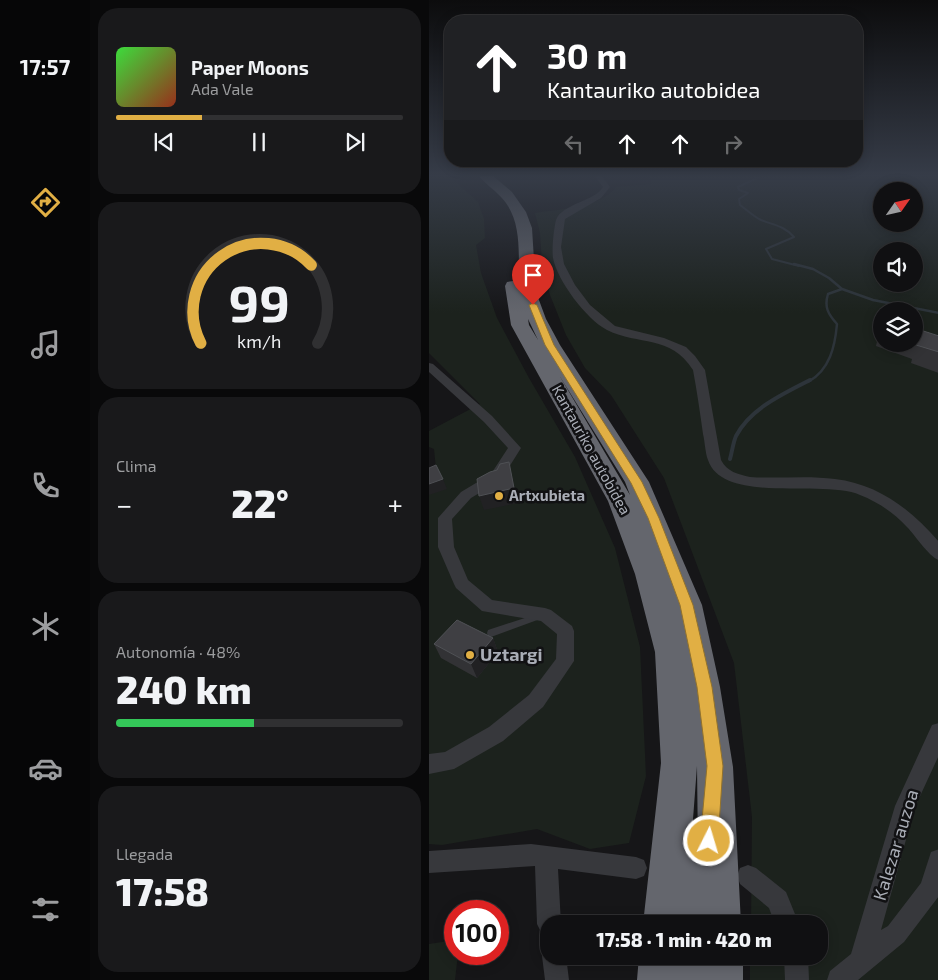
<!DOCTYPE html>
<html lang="es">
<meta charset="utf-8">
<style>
body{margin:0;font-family:"Exo 2",sans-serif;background:#19191b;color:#f1f3f6;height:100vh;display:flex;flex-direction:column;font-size:19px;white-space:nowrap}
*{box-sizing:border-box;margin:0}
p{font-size:16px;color:#9c9d9f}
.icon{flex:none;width:28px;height:28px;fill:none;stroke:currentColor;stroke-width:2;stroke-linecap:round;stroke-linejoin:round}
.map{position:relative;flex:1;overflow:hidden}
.drawer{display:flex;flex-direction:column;gap:8px;padding:8px;background:#09090a;width:339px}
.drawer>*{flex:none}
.guide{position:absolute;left:15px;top:15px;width:419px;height:152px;border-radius:20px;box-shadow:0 2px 12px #0003,0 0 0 1px #303032;background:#202124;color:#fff;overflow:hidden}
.needle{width:32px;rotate:56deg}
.controls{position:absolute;left:444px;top:182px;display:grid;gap:10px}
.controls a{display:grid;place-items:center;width:50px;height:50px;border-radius:50%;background:#101012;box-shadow:0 2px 12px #0003,0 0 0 1px #303032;font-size:25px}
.speed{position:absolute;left:15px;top:900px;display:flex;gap:10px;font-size:25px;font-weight:700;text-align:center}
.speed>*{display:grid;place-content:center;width:65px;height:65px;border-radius:50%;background:#101012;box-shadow:0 2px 12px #0003,0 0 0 1px #303032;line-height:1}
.speed .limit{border:8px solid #d22;background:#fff;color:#111}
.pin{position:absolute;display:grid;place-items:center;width:42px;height:42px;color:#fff;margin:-51px -21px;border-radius:50% 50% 50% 0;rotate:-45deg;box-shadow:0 0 5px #0007}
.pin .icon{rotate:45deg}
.me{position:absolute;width:55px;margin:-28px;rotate:5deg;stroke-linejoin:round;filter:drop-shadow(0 0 4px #0008)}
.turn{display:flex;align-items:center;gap:18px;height:105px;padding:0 20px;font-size:22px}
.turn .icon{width:65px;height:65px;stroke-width:2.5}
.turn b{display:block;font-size:35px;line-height:42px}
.lanes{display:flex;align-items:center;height:48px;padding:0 20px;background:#0003;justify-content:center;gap:25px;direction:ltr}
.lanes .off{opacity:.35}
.big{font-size:38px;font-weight:800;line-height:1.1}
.drawer .card{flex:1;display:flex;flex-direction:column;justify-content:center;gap:8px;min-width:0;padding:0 18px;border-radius:20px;background:#19191b}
.drawer .dial{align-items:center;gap:0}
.dial svg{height:130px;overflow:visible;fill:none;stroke:#303032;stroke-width:7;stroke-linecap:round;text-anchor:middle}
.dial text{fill:#f1f3f6;stroke:none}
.song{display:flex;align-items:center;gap:15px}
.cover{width:60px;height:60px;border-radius:8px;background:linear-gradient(135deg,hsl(120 70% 55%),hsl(10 70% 35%))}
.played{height:5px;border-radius:2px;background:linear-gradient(90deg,#e1af44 30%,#303032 30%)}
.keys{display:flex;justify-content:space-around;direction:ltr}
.heat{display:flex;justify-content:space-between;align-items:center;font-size:28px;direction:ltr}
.charge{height:8px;border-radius:4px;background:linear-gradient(90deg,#34c759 48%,#303032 0)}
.trip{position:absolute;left:111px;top:915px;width:288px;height:50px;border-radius:20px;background:#101012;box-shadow:0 2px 12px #0003,0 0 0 1px #303032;font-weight:800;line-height:50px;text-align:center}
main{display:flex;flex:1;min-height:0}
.menu{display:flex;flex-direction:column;width:90px;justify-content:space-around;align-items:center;background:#060607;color:#9c9d9f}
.menu .icon{width:35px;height:35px}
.menu .selected{color:#e1af44}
.menu b{font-size:22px;color:#f1f3f6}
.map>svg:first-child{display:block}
.green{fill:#1c221d;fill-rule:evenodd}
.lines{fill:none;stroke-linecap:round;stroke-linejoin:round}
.stream-far2{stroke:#2d343a;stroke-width:2}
.stream-far1{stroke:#2d343a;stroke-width:2.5}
.stream{stroke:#2d343a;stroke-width:4}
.lane{fill:#37383c;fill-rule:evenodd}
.street{fill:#37383c;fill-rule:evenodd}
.highway{fill:#64666d;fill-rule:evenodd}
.wall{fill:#323235}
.shaded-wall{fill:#212123}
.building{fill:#3f3f43;stroke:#4f5155}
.route{fill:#e1af44;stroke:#92722c}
.poi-dot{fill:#e1af44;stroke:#111113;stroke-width:2}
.labels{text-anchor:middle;stroke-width:5;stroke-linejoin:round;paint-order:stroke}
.street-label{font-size:15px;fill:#a9adb6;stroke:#111113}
.poi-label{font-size:15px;font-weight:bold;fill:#a9adb6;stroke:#111113;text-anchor:start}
.near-poi-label{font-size:18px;font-weight:bold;fill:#a9adb6;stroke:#111113;text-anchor:start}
.near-street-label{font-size:18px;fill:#a9adb6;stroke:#111113}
</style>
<main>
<nav class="menu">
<b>17:57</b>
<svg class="icon selected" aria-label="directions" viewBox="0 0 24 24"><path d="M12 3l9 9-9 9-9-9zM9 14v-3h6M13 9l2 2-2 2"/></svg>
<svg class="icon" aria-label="music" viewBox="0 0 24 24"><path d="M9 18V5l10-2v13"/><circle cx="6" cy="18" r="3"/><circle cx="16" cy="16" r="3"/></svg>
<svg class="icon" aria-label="phone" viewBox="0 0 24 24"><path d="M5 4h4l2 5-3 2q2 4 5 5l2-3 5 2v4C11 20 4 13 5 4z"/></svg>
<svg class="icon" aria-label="climate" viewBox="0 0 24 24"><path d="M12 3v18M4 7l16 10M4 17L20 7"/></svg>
<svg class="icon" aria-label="car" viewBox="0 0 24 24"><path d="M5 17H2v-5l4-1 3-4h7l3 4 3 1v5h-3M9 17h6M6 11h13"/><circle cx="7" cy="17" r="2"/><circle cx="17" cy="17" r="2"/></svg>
<svg class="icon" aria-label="filters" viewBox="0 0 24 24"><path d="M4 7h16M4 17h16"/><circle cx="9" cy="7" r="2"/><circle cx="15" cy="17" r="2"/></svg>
</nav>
<section class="drawer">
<div class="card">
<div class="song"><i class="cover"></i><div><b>Paper Moons</b><p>Ada Vale</p></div></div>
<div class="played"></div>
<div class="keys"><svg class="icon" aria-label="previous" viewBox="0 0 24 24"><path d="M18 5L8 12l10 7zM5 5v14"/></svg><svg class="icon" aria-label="pause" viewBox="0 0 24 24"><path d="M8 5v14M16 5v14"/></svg><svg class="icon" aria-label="next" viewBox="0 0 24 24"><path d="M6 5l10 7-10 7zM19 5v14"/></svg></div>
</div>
<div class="card dial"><svg viewBox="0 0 100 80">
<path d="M14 69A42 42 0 1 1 86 69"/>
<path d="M14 69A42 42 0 0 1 82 21" stroke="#e1af44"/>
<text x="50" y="56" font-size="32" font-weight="700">99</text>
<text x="50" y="72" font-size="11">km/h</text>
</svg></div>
<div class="card"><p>Clima</p>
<div class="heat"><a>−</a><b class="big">22°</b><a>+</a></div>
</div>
<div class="card"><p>Autonomía · 48%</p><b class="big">240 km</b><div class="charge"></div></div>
<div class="card"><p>Llegada</p><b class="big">17:58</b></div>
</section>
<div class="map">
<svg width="510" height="980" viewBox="0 0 510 980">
<rect width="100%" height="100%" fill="#161618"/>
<path class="green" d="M0 175H16L27 182 49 202 55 219 56 238 47 245 52 273 68 318 100 378 146 457 186 548 211 647 217 776 200 843 161 849 108 829 13 845 0 844V472L7 469 5 449 0 447V431L51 404 0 353Z
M219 175H509V980H321V956H390V924H322L323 817 305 663 235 478 182 395 156 368 137 335 121 295 113 263 111 233 106 213C130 209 172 208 187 187L223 184ZM452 191H485V224H452ZM452 251H485V284H452ZM452 311H485V344H452Z
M26 940V954H29L26 980H0V944Z"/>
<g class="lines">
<path class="stream-far2" d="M326 175 328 178 309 187 310 190 319 193 310 199 311 205C318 210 324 216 332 220 344 225 356 226 365 237L337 249 343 259 370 266"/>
<path class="stream-far1" d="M365 264 384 269 400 278 413 289 444 300 510 313
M379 382C401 370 406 346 408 324 399 314 395 307 399 294L413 289"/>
<path class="stream" d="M301 459C303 452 304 443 307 436 322 408 354 394 381 380"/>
<path class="lane" d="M108 614 111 615 112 617 111 619 62 637 59 636 58 633 59 630Z"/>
<path class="street" d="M165 175H172L181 187 172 198 136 219 132 247 135 264 146 285 161 305 186 326 235 338 257 347 266 356 276 370 292 460C298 472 309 474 321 477 349 479 378 475 406 479 449 484 483 510 510 542V560C500 557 486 535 478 527 465 513 449 502 431 495 395 479 294 505 279 460 276 452 276 442 274 434 271 413 268 391 264 370 241 334 210 346 178 330 157 319 128 280 124 258 123 249 124 240 125 231 126 227 126 220 129 216 139 204 160 201 171 191L174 187Z
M0 363 4 364 63 416 92 448 72 480 42 498 23 519 25 547 39 580 63 600 116 608 122 610 143 626 145 631V661L114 707 74 741 25 769 0 774V754L16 752 60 727 100 695 127 659 128 634 112 621 53 611 27 588 25 584 9 547V518L32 492 62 474 79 448 55 422 0 372Z
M510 723V755L486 807 452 930 459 926 492 883 502 852 510 849V896L475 942 429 980H398L401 971 422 954 466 806 503 725Z
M102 844 207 857 215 860 218 868 215 876 207 879 129 869 132 924H120V936L112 932 108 924 106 866 0 873V851Z
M319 865 327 868 357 892 370 924H346L340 908 311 884 308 876 311 868Z
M120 946V956H137L140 980H116L113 956 116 947Z
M355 956H379L380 980H356Z"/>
<path class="highway" d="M49 175H63L83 192 97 212 103 228 107 292 117 319 131 345 220 482 273 605 291 687 304 767 312 924H214L232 763 226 652 206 574 179 501 82 325 76 286 78 282 84 281 90 283C89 254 94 220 72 197 65 189 56 184 49 175ZM99 319 109 340 100 325ZM130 375 196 482 201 495ZM268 766 269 852 263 855 261 859Z
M210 956H314V980H208Z"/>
</g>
<path class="wall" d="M452 327V344H485V328L510 336V373L482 363 483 359 447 346 451 328Z
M64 638 69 652 48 678 12 658 5 644Z"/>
<path class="shaded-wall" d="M80 462 89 503 55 510 50 496Z
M14 479 18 489 0 495V484Z
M64 638 69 652 48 678 42 664Z"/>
<path class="building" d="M485 328 510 336V352L487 345 490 341 485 340Z
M80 462 85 488 50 496 48 479 61 472 68 470 71 464Z
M7 465 14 479 0 484V468Z
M28 620 64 638 42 664 5 644Z"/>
<linearGradient id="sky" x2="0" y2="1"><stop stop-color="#0c0c0d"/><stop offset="0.56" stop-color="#363c48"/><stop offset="1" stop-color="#363c48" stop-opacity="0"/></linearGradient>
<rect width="510" height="313" fill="url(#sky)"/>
<path class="route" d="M104 303 108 305 125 345 213 482 230 518 264 605 283 687 294 766 289 841 286 848 280 850 274 848 271 841 278 766 268 687 251 605 219 518 202 483 116 345 100 305Z"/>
<g class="poi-dot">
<circle cx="70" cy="496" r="5"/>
<circle cx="41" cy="655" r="5"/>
</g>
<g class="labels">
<g class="street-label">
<text transform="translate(162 450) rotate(61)" y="5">Kantauriko autobidea</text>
</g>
<g class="poi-label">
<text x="80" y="501">Artxubieta</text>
</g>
<g class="near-poi-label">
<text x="51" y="661">Uztargi</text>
</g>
<g class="near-street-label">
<text transform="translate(467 845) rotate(-73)" y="6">Kalezar auzoa</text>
</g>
</g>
</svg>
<div class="controls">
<a><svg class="needle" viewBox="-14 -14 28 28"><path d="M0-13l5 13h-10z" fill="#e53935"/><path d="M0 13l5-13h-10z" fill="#9c9d9f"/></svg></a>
<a><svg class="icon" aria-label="sound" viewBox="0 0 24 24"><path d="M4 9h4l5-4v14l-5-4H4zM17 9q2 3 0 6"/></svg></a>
<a><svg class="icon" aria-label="layers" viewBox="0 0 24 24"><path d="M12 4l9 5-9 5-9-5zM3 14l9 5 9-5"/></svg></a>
</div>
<div class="speed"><div class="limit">100</div></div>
<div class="pin" style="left:104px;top:305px;background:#d93025"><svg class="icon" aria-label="arrive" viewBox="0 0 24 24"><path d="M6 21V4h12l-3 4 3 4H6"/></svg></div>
<svg class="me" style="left:280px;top:841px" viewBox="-20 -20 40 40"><circle r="17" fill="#e1af44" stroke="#fff" stroke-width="3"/><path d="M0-11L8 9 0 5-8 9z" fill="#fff"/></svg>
<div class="trip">17:58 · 1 min · 420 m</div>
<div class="guide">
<div class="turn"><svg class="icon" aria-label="ahead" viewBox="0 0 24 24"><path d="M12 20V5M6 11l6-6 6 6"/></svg><div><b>30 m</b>Kantauriko autobidea</div></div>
<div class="lanes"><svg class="icon off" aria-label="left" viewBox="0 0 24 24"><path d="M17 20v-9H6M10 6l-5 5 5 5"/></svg><svg class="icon" aria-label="ahead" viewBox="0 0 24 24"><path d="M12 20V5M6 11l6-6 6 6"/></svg><svg class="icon" aria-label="ahead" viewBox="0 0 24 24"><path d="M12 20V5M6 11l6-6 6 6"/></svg><svg class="icon off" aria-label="right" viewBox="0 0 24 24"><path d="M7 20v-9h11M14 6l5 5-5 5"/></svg></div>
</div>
</div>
</main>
